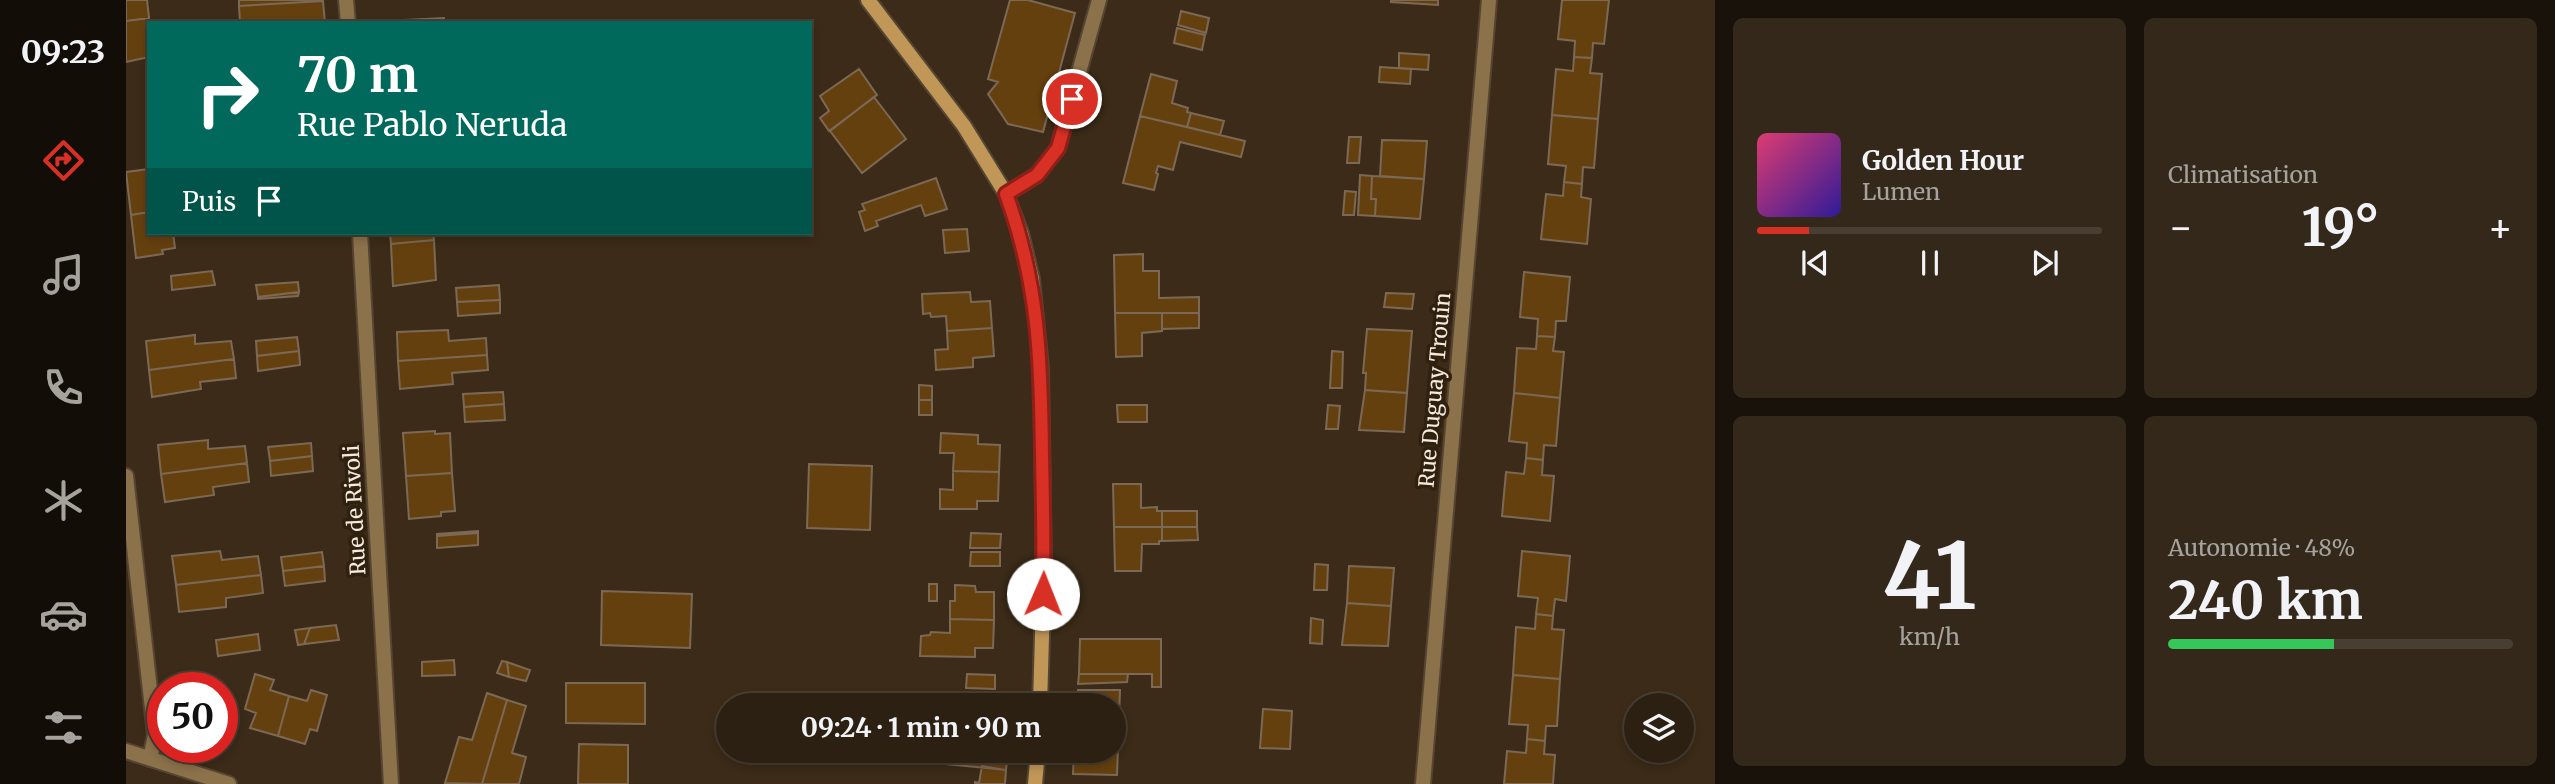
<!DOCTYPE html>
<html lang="fr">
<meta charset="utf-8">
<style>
body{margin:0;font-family:Merriweather,serif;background:#34281b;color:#f1f3f6;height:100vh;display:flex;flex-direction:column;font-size:26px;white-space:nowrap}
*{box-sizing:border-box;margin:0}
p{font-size:23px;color:#a6a39f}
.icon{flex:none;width:38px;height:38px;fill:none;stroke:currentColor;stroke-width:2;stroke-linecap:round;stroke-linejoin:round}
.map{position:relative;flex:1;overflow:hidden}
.sheet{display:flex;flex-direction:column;gap:18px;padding:18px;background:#18120a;width:840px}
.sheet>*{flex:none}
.hud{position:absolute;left:21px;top:21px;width:665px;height:214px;border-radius:0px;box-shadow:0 4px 10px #0003,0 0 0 2px #483e32;background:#00695c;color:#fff;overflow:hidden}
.fabs{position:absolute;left:1498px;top:693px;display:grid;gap:14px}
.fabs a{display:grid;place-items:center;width:70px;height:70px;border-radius:50%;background:#2c2012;box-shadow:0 4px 10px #0003,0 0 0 2px #483e32;font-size:35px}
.speed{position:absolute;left:21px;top:672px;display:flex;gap:14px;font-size:35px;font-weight:700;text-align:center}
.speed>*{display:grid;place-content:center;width:91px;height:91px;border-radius:50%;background:#2c2012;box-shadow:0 4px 10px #0003,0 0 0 2px #483e32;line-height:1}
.speed .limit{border:10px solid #d22;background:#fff;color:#111}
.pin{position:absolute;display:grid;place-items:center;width:60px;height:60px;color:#fff;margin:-30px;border:4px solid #fff;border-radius:50%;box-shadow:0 2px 7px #0007}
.me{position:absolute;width:77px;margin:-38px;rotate:1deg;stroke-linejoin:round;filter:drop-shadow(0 0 5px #0008)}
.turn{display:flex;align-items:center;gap:24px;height:147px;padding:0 35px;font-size:32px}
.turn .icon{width:91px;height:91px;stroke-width:2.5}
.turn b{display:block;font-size:49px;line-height:60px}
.then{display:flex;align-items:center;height:66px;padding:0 35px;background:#0003;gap:14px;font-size:26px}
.big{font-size:52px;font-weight:700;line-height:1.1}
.sheet .card{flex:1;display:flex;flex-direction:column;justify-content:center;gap:10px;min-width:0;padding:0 24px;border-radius:10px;background:#34281b}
.sheet .dial{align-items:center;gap:0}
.dial b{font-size:91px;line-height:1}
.song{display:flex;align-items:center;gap:21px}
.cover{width:84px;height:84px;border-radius:10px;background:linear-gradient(135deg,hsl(340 70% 55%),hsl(250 70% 35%))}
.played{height:7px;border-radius:4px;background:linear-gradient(90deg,#d93025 15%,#483e32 15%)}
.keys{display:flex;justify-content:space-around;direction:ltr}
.heat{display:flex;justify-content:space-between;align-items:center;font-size:38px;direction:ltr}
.charge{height:10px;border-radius:5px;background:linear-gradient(90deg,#34c759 48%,#483e32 0)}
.sheet .tiles{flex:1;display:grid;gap:18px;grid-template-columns:repeat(2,1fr)}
.trip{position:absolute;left:590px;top:693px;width:410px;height:70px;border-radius:35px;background:#2c2012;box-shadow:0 4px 10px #0003,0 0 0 2px #483e32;font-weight:700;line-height:70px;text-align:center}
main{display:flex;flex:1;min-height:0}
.tab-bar{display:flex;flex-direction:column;width:126px;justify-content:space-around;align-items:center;background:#120d07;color:#a6a39f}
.tab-bar .icon{width:49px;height:49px}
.tab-bar .on{color:#d93025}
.tab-bar b{font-size:32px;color:#f1f3f6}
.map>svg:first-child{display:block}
.building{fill:#65400f;stroke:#7c6955;stroke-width:2}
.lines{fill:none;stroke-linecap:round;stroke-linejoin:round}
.minor-casing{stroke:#554634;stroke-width:18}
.secondary-casing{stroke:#554634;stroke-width:18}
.minor{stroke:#8c724b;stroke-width:14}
.secondary{stroke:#c19758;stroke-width:14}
.route-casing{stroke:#8d1f18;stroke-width:18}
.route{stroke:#d93025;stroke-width:12}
.labels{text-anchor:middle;stroke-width:7;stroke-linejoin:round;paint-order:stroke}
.street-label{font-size:21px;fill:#f5eadf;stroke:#30210f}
</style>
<main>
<nav class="tab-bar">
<b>09:23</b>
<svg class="icon on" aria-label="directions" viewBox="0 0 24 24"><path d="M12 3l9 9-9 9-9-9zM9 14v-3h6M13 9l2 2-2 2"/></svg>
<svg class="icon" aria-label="music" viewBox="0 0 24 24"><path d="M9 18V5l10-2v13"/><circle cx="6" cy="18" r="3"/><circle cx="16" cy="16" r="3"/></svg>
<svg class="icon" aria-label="phone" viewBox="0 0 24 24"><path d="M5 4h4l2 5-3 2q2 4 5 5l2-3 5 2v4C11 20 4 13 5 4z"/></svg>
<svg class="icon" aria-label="climate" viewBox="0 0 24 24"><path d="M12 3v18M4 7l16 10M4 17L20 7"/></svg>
<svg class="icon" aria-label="car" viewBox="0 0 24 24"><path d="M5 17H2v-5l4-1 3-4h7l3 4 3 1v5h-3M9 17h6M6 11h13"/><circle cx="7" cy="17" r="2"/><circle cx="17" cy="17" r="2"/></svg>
<svg class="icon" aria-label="filters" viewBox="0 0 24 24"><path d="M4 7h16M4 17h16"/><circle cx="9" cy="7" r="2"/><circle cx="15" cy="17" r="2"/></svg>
</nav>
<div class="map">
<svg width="1589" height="784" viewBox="0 0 1589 784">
<rect width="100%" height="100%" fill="#3b2b18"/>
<path class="building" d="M0 0H21L23 18 0 21Z
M113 0H197V1L113 6Z
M884 0H902L949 13 917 132 882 124 862 94 872 82 862 79Z
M1265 0H1312V5L1265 2Z
M1436 0H1483L1478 44 1467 43 1466 58 1448 57 1449 41 1432 39Z
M197 1 199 23 114 22 113 6Z
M1055 11 1083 18 1080 33 1052 25Z
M23 18V57L0 62V21Z
M318 18V23H278V20Z
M1051 28 1079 35 1076 50 1048 43Z
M1273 53 1303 55 1302 70 1273 68Z
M1448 57 1466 58 1464 73 1476 74 1472 119 1426 115 1430 69 1447 71Z
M1254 67 1285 69 1284 84 1253 82Z
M733 69 751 95 703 131 694 118 703 111 694 96Z
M1025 74 1051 81 1046 103 1062 108 1061 112 1065 113 1061 127 1014 116Z
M748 97 780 139 736 173 704 131Z
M1065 113 1098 121 1094 135 1061 127Z
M1426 115 1472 119 1468 168 1457 167 1456 184 1438 182 1440 166 1422 164Z
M1014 116 1119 141 1115 157 1054 142 1047 170 1032 166 1030 173 1032 174 1028 190 997 183Z
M1223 137H1235L1233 163H1221Z
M1256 140 1301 141 1298 179 1254 176Z
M23 169V212L5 215 0 172Z
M1234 175 1246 176 1245 199H1250L1249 216 1232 215Z
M1246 176 1298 179 1294 219 1249 216 1250 199H1245Z
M810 178 821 209 799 216 795 205 750 221 752 226 739 231 733 212 739 210 736 204Z
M1438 182 1456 184 1455 197 1465 199 1461 244 1415 239 1420 194 1437 196Z
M1219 191 1230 192 1228 215H1217Z
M23 212V233H47L49 248 36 250 37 254 10 258 5 215Z
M841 229 843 251 819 253 817 230Z
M264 233H307L308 240 265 244Z
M308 240 310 280 267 286 265 244Z
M1017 254V271H1033V298L1073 297V313H989L988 255Z
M86 271 89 285 46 290 45 276Z
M1398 272 1444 277 1440 321H1430L1429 337 1411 336 1412 319 1394 317Z
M172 282 173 292 132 297 130 285Z
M373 285 374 300 331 302 330 288Z
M173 292 172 296 132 299V297Z
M844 292 845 302 864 301 866 328 821 331 820 316 805 317 804 313 797 314 796 294Z
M1260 293 1288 294 1286 309 1258 307Z
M374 300V313L332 316 331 302Z
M989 313H1036V331L1016 333V356L990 357Z
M1036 313H1073V328L1036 329Z
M866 328 868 356 847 358V367L810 370 809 350 822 349 821 331Z
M1241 329 1286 331 1281 393 1239 390 1240 373H1237Z
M322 330 323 341 360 338 361 355 272 361 271 332Z
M69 335V344L105 341 108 359 23 370 20 341Z
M1411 336 1429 337 1427 351 1438 352 1434 398 1388 393 1391 348 1410 349Z
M171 337 173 351 131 356 130 341Z
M173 351 174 365 132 371 131 356Z
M1206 351 1217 352 1216 388H1204Z
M361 355 362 370 326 373 327 384 274 389 272 361Z
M108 359 110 378 74 382 75 389 26 397 23 370Z
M793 385 806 386V400H793Z
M1239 390 1281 393 1278 432 1233 430Z
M377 392 378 404 338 407 337 394Z
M1388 393 1434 398 1430 446 1418 445 1417 460 1400 458 1401 443 1383 441Z
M793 400H806V415H793Z
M378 404 379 420 339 422 338 407Z
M991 405H1021V422H992Z
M1202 405 1214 406 1212 429H1200Z
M309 431V434L324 433 326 473 280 476 277 433Z
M815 433 852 435V444L874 445 873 472 827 471 828 453H814Z
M82 440V449L119 446 121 463 35 474 32 445Z
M185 443 186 456 144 461 142 447Z
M186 456 187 471 145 476 144 461Z
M1400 458 1417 460 1416 475 1428 476 1424 521 1376 516 1380 472 1398 474Z
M121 463 123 482 87 487 88 495 39 502 35 474Z
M683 464 746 466 744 530 681 528Z
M827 471 873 472 872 501H851V509H814V489L827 490Z
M326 473 329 511 315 512V516L283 519 280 476Z
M987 484H1015V508L1031 507V511H1036V527H988Z
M1036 511H1071V527H1036Z
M988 527H1036V541H1033V544H1016L1015 571H989Z
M1036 527H1071L1072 540 1036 541Z
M352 531V533L311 536V534Z
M352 533V545L311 548V536Z
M845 533 875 534 874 548H844Z
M94 551 96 560 132 556 135 575 50 585 46 556Z
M1396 551 1444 556 1440 601 1429 599 1427 616 1410 614 1412 598 1392 596Z
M196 552 198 566 157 571 155 557Z
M845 552H874V566H844Z
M1189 564 1202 565 1201 590H1188Z
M198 566 199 581 159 586 157 571Z
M1223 566 1268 568 1265 606 1221 603Z
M135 575 137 593 100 598V607L53 612 50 585Z
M803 584H811V601H803Z
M829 585 849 586 850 592H868V620L824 619V601H829Z
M476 591 566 594 564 648 475 645Z
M1221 603 1265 606 1262 646 1216 645Z
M1410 614 1427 616 1426 629 1438 630 1434 679 1387 675 1390 627 1409 629Z
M1185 618 1197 620 1196 644 1184 643Z
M824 619 868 620 867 648H849V657L794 656 795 636 804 635 805 632 824 633Z
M210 625 213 640 178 644 184 628Z
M184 628 178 644 172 645 169 630Z
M132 634 134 650 92 656 90 640Z
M954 639H1035V687H1026V674H953Z
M328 660 329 675 296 676V662Z
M376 661 381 662 383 677 371 673Z
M381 662 404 670 400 681 383 677Z
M129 674 148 680 144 690 163 696 152 736 124 728 130 713 119 709Z
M841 674 869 675V689L840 688Z
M953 674H1002L1001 682 952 684Z
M1387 675 1434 679 1431 726H1420L1419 741 1401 739 1402 725 1383 724Z
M440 683H519V724L440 723Z
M185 690 201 695 191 731 184 729 179 744 152 736 163 696 181 701Z
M952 690H994L991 775 947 774 948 751H987V705H951Z
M361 693 381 700 356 784 319 783 333 737 346 740Z
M381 700 400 706 386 753 400 757 393 784H356Z
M825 701 875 705H825Z
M1137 709 1166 711 1164 749 1134 748Z
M1401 739 1419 741 1418 754 1429 755 1427 784H1378L1381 751 1400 753Z
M453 744 502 745V784H452Z
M640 751H673V760L640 758Z
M821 751H882L880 770 820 764Z
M856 766 880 770 879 784H849V782L853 783Z"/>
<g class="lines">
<defs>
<path id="minor" d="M220 0 222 23
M880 194 911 175 932 148 973 0
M234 233 265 784
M0 476 29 735 24 759
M0 751 103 784
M1297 784 1363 0"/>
<path id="secondary" d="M742 0 838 126 880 194 895 233 906 279 915 368 918 566 914 705
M909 784 912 751"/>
</defs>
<use href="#minor" class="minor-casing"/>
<use href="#secondary" class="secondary-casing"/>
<use href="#minor" class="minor"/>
<use href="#secondary" class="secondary"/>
</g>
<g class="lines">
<defs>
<path id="route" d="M917 594C918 548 917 501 916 455 915 361 913 284 880 194L911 175 932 148 946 99"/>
</defs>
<use href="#route" class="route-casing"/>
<use href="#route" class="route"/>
</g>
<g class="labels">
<g class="street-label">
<text transform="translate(1309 390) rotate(-85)" y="7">Rue Duguay Trouin</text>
<text transform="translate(229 510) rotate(-93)" y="7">Rue de Rivoli</text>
</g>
</g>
</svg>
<div class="fabs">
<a><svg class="icon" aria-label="layers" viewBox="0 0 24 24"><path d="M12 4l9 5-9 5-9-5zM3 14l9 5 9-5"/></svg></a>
</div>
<div class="speed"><div class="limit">50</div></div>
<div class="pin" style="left:946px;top:99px;background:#d93025"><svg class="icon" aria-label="arrive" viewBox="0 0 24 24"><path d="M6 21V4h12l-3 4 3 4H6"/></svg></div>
<svg class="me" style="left:917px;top:594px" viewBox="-20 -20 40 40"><circle r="19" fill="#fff"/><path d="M0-13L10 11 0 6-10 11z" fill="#d93025"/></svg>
<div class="trip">09:24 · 1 min · 90 m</div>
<div class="hud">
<div class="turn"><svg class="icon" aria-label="right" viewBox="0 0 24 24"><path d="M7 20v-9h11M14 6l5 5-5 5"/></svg><div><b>70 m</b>Rue Pablo Neruda</div></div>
<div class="then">Puis<svg class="icon" aria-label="arrive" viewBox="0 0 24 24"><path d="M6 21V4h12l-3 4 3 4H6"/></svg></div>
</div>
</div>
<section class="sheet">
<div class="tiles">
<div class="card">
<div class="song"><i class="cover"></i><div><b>Golden Hour</b><p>Lumen</p></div></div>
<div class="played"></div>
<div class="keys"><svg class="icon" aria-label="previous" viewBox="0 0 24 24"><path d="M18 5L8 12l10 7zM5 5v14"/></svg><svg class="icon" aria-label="pause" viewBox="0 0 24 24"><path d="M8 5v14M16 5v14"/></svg><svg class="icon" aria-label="next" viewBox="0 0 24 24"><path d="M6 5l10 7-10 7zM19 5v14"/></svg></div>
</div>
<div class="card"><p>Climatisation</p>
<div class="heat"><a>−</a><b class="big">19°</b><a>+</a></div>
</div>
<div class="card dial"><b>41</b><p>km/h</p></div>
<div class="card"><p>Autonomie · 48%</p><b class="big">240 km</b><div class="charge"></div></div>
</div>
</section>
</main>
